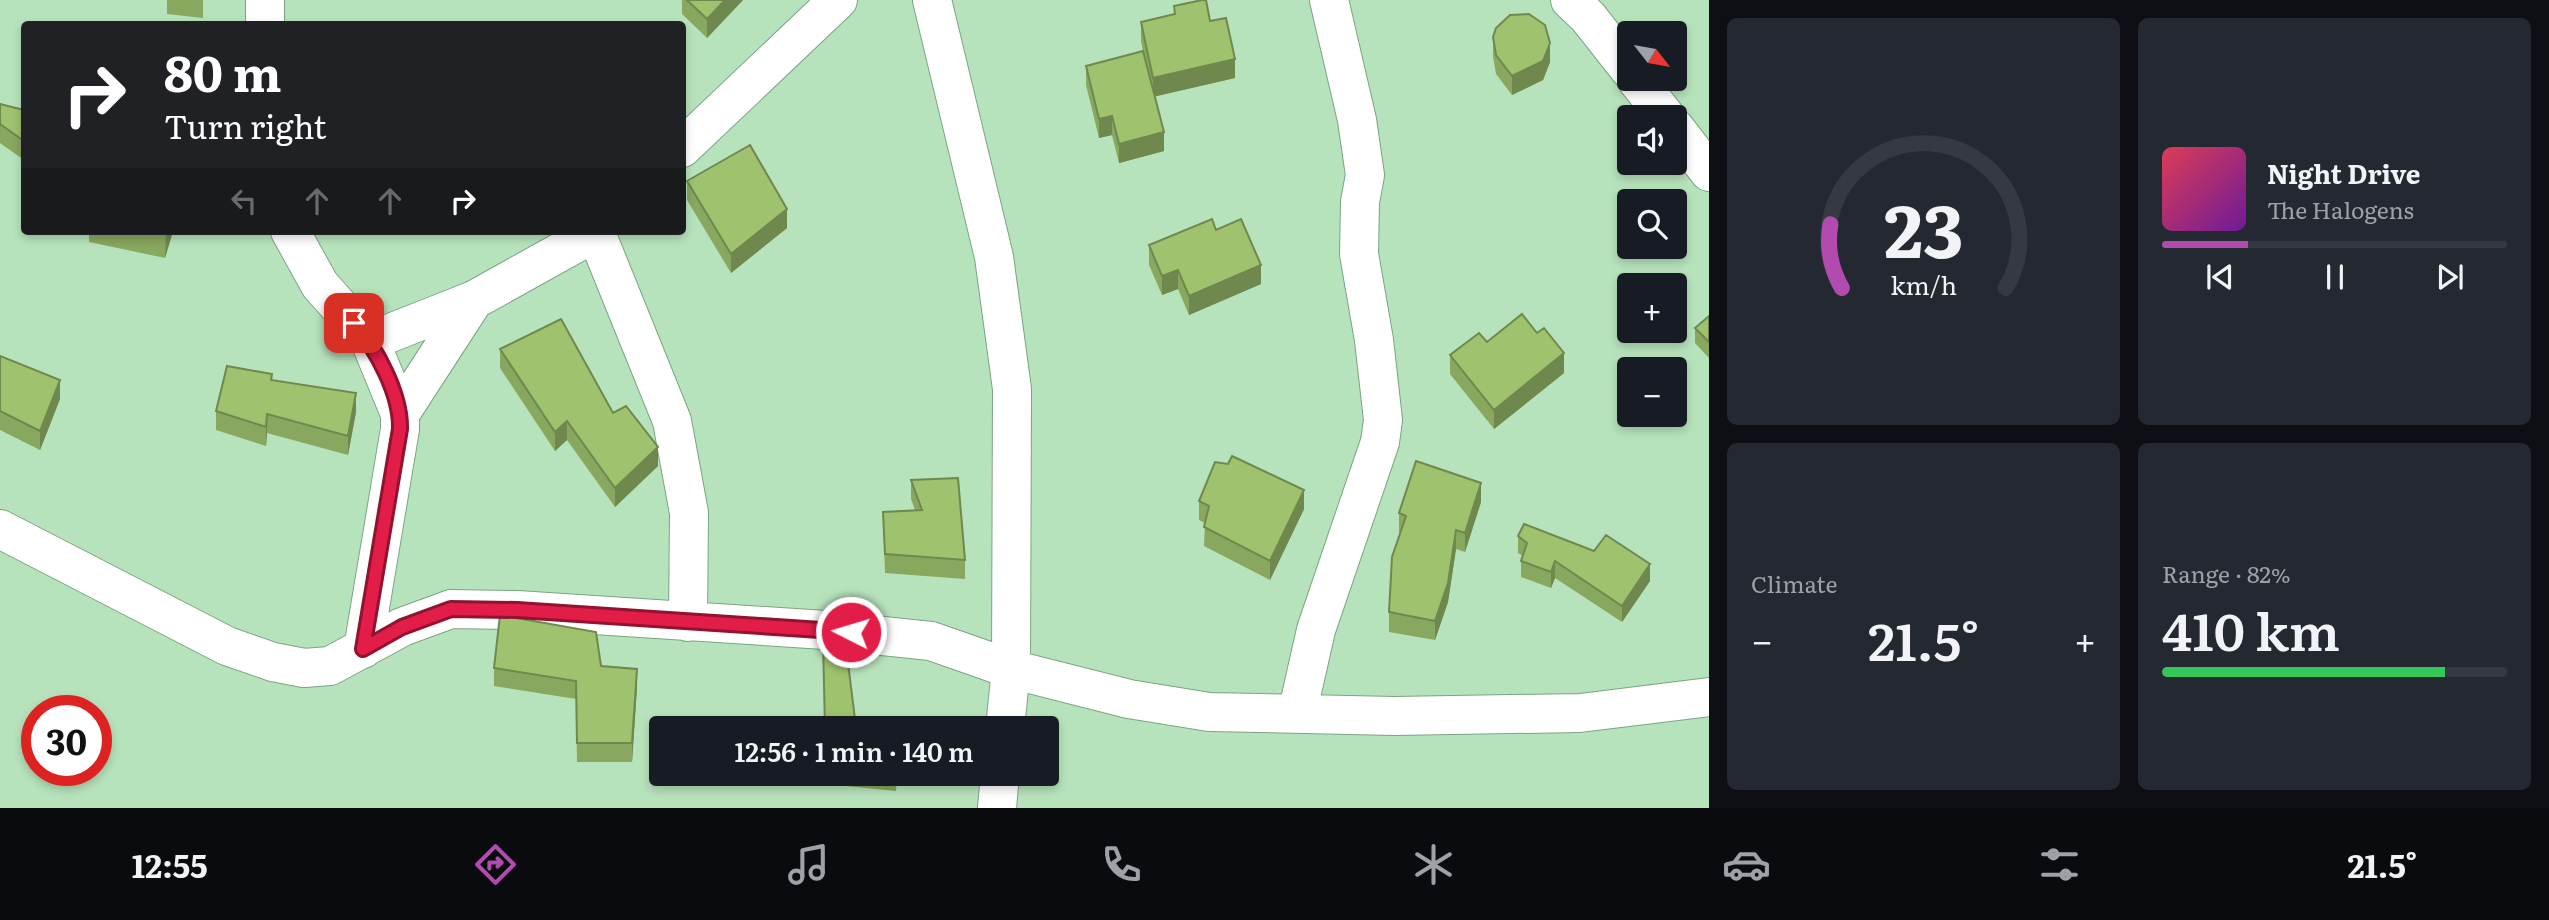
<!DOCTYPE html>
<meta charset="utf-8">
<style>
body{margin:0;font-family:Literata,serif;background:#242831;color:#f1f3f6;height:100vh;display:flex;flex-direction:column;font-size:26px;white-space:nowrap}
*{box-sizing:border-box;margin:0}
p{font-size:23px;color:#9ea1a6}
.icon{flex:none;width:38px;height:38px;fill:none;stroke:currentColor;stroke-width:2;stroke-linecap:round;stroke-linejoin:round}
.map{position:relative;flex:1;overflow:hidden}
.sheet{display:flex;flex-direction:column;gap:18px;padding:18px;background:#0d0f14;width:840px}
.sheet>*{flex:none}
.banner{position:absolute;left:21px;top:21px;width:665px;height:214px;border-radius:7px;box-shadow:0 4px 10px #0003;background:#202124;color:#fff;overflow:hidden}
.needle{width:46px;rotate:121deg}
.fabs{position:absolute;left:1617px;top:21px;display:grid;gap:14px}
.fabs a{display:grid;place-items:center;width:70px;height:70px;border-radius:7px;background:#171b24;box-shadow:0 4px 10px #0003;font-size:35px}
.speed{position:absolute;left:21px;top:695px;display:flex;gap:14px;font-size:35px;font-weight:700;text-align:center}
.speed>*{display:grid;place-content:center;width:91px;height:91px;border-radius:50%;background:#171b24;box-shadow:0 4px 10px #0003;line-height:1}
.speed .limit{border:10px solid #d22;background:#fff;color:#111}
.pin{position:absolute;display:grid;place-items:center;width:60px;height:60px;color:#fff;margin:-30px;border-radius:14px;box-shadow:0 4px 10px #0006}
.me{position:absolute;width:77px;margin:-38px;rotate:275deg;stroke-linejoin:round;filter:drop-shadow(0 0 5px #0008)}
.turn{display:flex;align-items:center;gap:24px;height:147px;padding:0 28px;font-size:32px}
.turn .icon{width:91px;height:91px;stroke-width:2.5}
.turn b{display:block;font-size:49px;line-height:60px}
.lanes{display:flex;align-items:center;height:66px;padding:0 28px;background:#0003;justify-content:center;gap:35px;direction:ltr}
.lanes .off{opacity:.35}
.big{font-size:52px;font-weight:600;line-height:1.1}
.sheet .card{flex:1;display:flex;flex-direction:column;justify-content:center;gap:10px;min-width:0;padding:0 24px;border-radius:10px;background:#242831}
.sheet .dial{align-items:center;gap:0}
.dial svg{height:182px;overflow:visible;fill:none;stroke:#363941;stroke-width:7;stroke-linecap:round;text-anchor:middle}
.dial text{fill:#f1f3f6;stroke:none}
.song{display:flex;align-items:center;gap:21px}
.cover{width:84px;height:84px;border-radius:10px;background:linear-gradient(135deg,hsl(350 70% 55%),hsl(280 70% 35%))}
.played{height:7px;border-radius:4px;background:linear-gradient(90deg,#b14bb0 25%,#363941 25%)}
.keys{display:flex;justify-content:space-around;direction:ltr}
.heat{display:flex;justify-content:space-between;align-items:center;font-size:38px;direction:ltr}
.charge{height:10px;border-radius:5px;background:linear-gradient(90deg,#34c759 82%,#363941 0)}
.sheet .tiles{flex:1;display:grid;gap:18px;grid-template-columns:repeat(2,1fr)}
.trip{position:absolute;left:649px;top:716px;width:410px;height:70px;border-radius:7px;background:#171b24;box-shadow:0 4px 10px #0003;font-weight:600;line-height:70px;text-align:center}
.tabs{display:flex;height:112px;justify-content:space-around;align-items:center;background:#090b0e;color:#9ea1a6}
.tabs .icon{width:49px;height:49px}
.tabs .selected{color:#b14bb0}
.tabs b{font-size:32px;color:#f1f3f6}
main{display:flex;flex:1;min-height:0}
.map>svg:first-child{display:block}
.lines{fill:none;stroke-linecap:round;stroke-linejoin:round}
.minor-casing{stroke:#7ba580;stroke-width:40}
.minor{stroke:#fff;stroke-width:38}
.wall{fill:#88a75f}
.shaded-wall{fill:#6f884d}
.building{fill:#9ec26e;stroke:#6f884d;stroke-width:2}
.route-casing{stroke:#92132f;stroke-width:18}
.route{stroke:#e11d48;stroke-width:12}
</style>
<main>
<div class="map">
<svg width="1709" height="808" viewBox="0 0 1709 808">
<rect width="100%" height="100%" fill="#b7e3bc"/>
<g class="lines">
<defs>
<path id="minor" d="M932 0 994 257 1012 389 1011 669 1005 728
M1570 0 1588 17 1629 69
M265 24V0
M1636 79 1666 117
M1675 128 1709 172
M682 148 838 0
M290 231 320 285 370 341 400 414V429L363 649
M596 233 672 421 689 513 688 622
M370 341 474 300 598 231
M400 414 474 300
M0 529 227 646 273 662 304 668 330 666 402 627 451 609 517 610 825 630 931 641 1011 669 1129 699 1209 712 1394 716 1580 713 1709 697
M1297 714 1316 630 1380 442 1383 420 1374 340 1359 254 1360 202 1365 175 1357 120 1329 0
M997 808 1000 774"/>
</defs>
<use href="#minor" class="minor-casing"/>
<use href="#minor" class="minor"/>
</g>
<path class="wall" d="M167 0H203V18L167 14Z
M682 0H743L707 38 682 14Z
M1174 6 1210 21 1235 78 1155 96 1164 151 1119 163 1112 135 1099 138 1086 85V66L1143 51 1141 41V22L1174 14Z
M1493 37 1550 62 1543 80 1512 95 1496 74 1493 56Z
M0 104 24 110V160L0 143Z
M687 181 787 228 731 273 687 200Z
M1216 230 1261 284 1189 315 1178 289 1162 295 1149 265V245Z
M89 231H173L165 258 89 242Z
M1709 316V358L1695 343V328Z
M1487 342 1564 373 1494 429 1450 374V355Z
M500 349 613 413 658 466 615 507 567 440 555 451 500 368Z
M0 356 60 399 40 450 0 430Z
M272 380 356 412 348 455 267 433 266 446 216 430V411Z
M911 480 965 560V579L885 573 883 512 915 510 911 499Z
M1199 501 1304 509 1270 580 1204 546 1205 523 1199 520Z
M1481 502 1465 552 1456 549 1448 602 1435 640 1389 632V612L1400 533 1399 532V513Z
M1518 536 1650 581 1622 622 1555 578 1551 588 1521 577V561L1523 556 1518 553Z
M601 666 637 687 632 762H577L576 699 494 686V668Z
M835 774H897L896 791 835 785Z"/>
<path class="shaded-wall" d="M725 0H743L707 38V19Z
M1550 43V62L1543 80 1512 95V76Z
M1235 59V78L1153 97V78Z
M1112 116V135L1099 138V119Z
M1164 132V151L1119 163V144Z
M787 209V228L731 273V254Z
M166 231H173L165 258Z
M1261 265V284L1189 315V296Z
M1178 270V289L1162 295V276Z
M1564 353V373L1494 429V410Z
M60 380V399L40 450V431Z
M356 393V412L348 455V436Z
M267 414V433L266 446V427Z
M567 421V440L555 451V432Z
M658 447V466L615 507V488Z
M1481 483V502L1465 552V533Z
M1304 490V509L1270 580V561Z
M1456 530V549L1448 602 1435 640V621Z
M1555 561V578L1551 588V572Z
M1650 564V581L1622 622V606Z
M637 669V687L632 762V743Z"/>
<path class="building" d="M687 0H725L707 19Z
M1202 0H1206L1210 21 1226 18 1235 59 1153 78 1141 22 1175 14 1174 6Z
M1529 14 1545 25 1550 43 1543 61 1512 76 1496 55 1493 37 1496 28 1510 15Z
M1143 51 1164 132 1119 144 1112 116 1099 119 1086 66Z
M0 104 24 110V141L0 124Z
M750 145 787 209 731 254 687 181Z
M1212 219 1216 230 1241 219 1261 265 1189 296 1178 270 1162 276 1149 245Z
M1522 314 1537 333 1544 328 1564 353 1494 410 1450 355 1479 333 1487 342Z
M1709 316V342L1695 328Z
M561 319 613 413 626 406 658 447 615 488 567 421 555 432 500 349Z
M0 356 60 380 40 431 0 411Z
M227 366 272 374 271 380 356 393 348 436 267 414 266 427 216 411Z
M1232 456 1304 490 1270 561 1204 527 1209 506 1199 501 1215 462 1228 464Z
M1416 461 1481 483 1465 533 1456 530 1448 583 1435 621 1389 612 1392 557 1406 516 1399 513Z
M958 478 965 560 885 554 883 512 922 510 911 480Z
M1524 524 1594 551 1606 535 1650 564 1622 606 1555 561 1551 572 1521 561 1527 543 1518 536Z
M500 615 596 632 601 666 637 669 632 743H577L576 681 494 668Z
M845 639 855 719 899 722 898 728H825L823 641Z"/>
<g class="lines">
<defs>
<path id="route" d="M354 323C376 348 401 394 400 429L363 649 402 627 451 609 517 610 851 632"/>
</defs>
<use href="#route" class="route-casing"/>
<use href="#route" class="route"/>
</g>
</svg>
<div class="fabs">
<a><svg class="needle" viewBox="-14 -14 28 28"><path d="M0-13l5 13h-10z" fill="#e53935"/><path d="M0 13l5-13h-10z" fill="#9ea1a6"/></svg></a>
<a><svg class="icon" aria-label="sound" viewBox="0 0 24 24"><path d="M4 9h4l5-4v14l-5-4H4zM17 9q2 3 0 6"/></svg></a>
<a><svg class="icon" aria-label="search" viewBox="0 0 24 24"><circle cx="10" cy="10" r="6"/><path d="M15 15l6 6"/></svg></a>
<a>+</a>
<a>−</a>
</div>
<div class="speed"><div class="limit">30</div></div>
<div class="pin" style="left:354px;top:323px;background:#d93025"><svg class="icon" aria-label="arrive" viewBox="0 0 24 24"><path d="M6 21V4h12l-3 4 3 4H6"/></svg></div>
<svg class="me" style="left:851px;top:632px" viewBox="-20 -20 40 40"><circle r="17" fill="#e11d48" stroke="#fff" stroke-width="3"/><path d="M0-11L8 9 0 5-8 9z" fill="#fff"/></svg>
<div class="trip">12:56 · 1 min · 140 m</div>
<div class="banner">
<div class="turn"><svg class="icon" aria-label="right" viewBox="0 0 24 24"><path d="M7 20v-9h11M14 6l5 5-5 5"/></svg><div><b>80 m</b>Turn right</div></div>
<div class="lanes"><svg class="icon off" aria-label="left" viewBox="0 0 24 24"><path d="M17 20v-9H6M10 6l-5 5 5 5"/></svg><svg class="icon off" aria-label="ahead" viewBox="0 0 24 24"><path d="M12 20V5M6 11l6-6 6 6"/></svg><svg class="icon off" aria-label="ahead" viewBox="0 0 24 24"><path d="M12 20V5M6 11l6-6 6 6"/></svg><svg class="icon" aria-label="right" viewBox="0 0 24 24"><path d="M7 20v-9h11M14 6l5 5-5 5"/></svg></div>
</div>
</div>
<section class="sheet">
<div class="tiles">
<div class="card dial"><svg viewBox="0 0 100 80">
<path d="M14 69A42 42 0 1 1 86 69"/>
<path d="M14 69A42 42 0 0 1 9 41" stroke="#b14bb0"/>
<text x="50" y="56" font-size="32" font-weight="700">23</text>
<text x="50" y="72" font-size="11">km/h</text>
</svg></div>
<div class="card">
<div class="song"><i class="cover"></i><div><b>Night Drive</b><p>The Halogens</p></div></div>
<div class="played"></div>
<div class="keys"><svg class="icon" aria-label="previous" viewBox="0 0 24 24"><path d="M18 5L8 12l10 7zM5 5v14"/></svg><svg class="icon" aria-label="pause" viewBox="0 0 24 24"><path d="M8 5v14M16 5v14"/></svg><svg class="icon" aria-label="next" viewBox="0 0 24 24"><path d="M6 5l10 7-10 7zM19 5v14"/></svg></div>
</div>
<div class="card"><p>Climate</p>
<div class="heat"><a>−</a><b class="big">21.5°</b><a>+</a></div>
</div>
<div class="card"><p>Range · 82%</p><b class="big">410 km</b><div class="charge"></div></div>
</div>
</section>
</main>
<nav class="tabs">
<b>12:55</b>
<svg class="icon selected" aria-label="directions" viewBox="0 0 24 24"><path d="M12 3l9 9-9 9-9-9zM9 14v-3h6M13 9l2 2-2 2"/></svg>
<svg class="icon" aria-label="music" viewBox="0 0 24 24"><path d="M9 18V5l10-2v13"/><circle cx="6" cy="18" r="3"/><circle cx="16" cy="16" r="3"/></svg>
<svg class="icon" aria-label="phone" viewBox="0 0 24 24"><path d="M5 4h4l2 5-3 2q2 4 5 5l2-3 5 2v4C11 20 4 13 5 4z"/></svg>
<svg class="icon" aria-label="climate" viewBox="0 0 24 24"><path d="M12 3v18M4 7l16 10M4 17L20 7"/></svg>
<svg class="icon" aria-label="car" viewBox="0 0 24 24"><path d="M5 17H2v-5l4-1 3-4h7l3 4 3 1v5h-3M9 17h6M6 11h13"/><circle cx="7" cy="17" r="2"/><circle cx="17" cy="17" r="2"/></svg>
<svg class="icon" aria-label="filters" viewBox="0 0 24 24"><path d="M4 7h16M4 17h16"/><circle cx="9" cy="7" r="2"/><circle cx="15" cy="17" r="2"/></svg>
<b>21.5°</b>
</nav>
